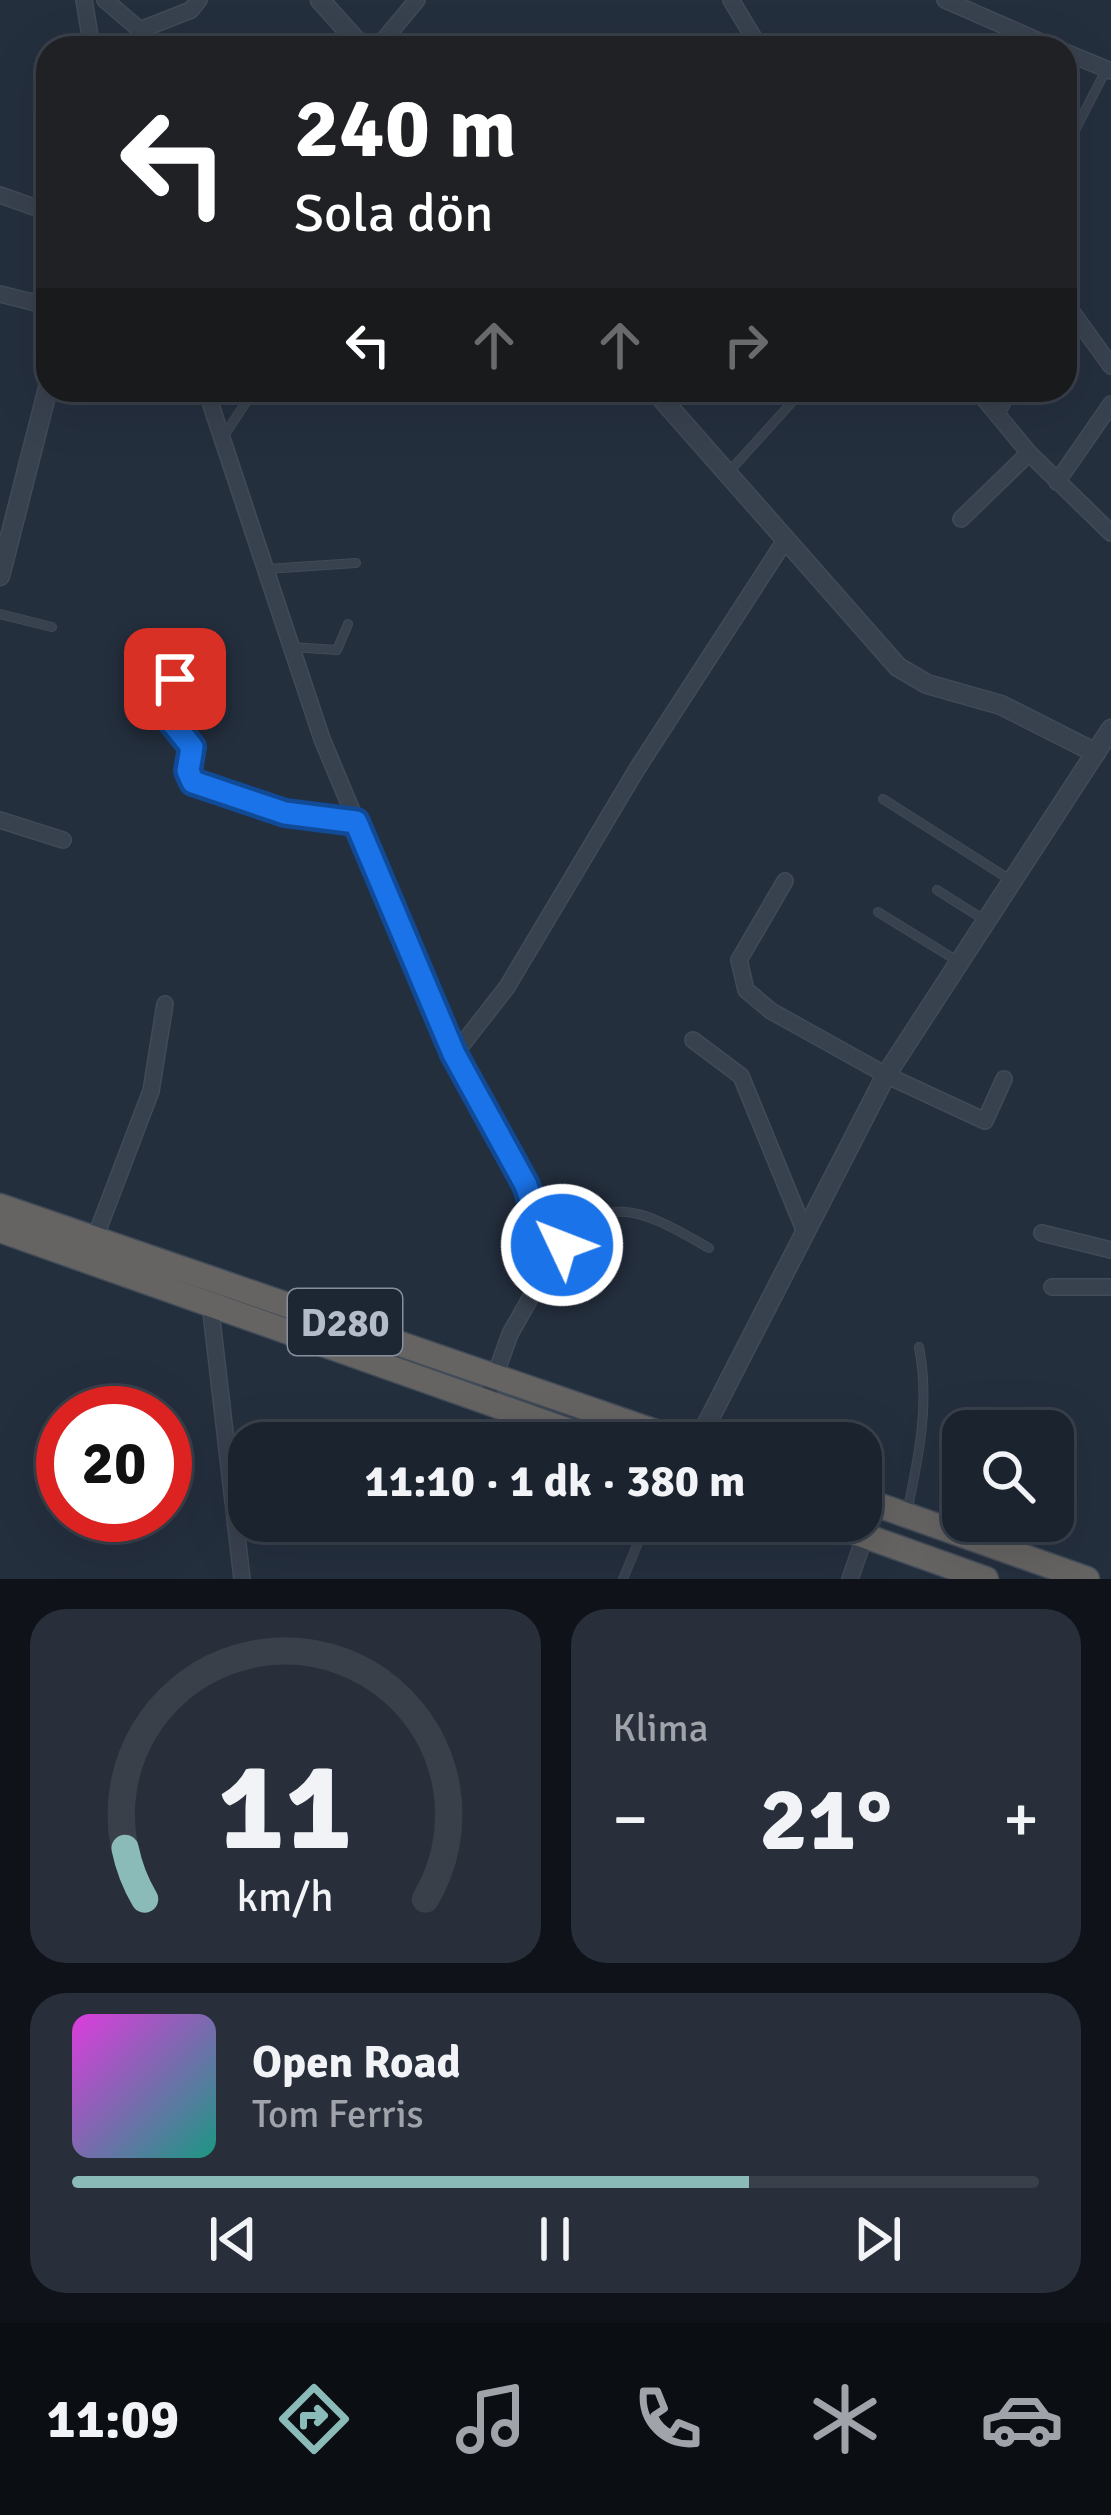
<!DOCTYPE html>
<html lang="tr">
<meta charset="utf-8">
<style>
body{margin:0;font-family:Signika,sans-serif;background:#282f3a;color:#f1f3f6;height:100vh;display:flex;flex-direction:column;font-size:45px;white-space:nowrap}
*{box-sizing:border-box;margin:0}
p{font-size:39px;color:#a0a4aa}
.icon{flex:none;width:66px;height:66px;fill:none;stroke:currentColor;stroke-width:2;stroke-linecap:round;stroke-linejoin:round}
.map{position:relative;height:1579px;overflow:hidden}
.drawer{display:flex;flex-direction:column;gap:30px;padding:30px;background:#0f1319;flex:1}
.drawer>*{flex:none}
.top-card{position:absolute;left:36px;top:36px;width:1041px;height:366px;border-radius:36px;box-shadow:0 12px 48px #0002,0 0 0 3px #39404a;background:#202124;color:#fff;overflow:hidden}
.buttons{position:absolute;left:942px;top:1410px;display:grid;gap:24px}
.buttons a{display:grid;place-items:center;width:132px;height:132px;border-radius:24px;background:#1b232e;box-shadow:0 12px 48px #0002,0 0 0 3px #39404a;font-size:60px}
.speed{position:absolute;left:36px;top:1386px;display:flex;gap:24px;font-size:60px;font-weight:700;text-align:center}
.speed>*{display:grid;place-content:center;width:156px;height:156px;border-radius:50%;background:#1b232e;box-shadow:0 12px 48px #0002,0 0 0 3px #39404a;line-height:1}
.speed .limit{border:18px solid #d22;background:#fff;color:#111}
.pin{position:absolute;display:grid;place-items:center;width:102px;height:102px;color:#fff;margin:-51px;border-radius:24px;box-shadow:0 6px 18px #0006}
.me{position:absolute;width:132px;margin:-66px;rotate:313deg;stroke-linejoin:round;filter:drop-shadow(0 0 9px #0008)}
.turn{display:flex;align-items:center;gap:42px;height:252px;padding:0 60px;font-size:54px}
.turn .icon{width:156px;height:156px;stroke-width:2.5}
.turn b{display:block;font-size:84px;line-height:102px}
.lanes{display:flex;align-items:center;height:114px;padding:0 60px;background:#0003;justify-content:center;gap:60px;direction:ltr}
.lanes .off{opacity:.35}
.big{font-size:90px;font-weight:800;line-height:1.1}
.drawer .card{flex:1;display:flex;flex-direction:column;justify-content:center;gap:18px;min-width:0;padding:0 42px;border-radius:36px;background:#282f3a}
.drawer .dial{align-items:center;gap:0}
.dial svg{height:312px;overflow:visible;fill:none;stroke:#39404a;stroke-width:7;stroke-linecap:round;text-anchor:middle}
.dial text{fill:#f1f3f6;stroke:none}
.song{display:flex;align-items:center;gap:36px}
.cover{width:144px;height:144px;border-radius:18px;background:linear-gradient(135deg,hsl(300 70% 55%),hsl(170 70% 35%))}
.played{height:12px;border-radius:6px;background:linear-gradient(90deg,#8bbbb9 70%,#39404a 70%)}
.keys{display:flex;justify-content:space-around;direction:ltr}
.heat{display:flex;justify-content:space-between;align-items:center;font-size:66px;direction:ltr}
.drawer .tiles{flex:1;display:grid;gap:30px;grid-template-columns:1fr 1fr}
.card:last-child{grid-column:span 2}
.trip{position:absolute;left:228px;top:1422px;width:654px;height:120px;border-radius:36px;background:#1b232e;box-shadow:0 12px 48px #0002,0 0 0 3px #39404a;font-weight:800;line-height:120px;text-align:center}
.menu{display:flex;height:192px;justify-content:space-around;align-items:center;background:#0b0e12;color:#a0a4aa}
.menu .icon{width:84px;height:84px}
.menu .on{color:#8bbbb9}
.menu b{font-size:54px;color:#f1f3f6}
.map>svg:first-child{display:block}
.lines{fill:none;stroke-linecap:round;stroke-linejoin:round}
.service-casing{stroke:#414a57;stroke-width:10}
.minor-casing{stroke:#414a57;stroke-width:18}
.tertiary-casing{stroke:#414a57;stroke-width:21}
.trunk-casing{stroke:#434c59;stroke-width:27}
.service{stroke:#38414e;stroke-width:8}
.minor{stroke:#38414e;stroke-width:15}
.tertiary{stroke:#38414e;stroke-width:18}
.trunk{stroke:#656462;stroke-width:24}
.route-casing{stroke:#114b97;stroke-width:30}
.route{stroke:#1a73e8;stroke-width:21}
.labels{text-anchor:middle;stroke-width:12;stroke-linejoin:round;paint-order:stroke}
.shield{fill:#1d2633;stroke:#878f9c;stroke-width:3}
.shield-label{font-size:39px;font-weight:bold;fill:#b4bcc9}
</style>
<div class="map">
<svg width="1111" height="1579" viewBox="0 0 1111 1579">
<rect width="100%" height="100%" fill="#242f3e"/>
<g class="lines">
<defs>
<path id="service" d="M1071 138 1106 70
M999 416 1015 390
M222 439 254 390
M728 473 803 390
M267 569 356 563
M0 614 52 627
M291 647 337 650 348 624
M883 799 1012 881
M937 890 986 921
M878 912 959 962
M552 1260C603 1184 645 1212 709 1248
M907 1512C919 1456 930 1403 919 1347
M513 1530 517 1521
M623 1579 647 1521"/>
<path id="minor" d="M84 0 92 48
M105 0 140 30 191 10 199 0
M731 0 760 48
M945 0 1055 48
M377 48 417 0
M1065 52 1111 71
M0 195 48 212
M0 294 48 306
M1072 312 1111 366
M206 390 322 739 454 1055 526 1185 551 1261 510 1334 486 1401
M977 390 1029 453 1111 533
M1057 482 1111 404
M961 519 1029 453
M183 644 167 714 192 747V781L285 813 356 822
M0 820 63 840
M785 881 739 960 746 990 771 1011 886 1075 985 1121 1004 1079
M693 1040 741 1076 805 1232
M454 1055 507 987 637 769 786 539
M1042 1233 1111 1250
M95 1238 151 1091 165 1004
M1052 1287H1111
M210 1303 242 1579
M850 1579 865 1536"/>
<path id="tertiary" d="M320 0 363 48
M654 390 898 667 927 684 1001 705 1096 753
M0 576 48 388
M697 1443 886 1075 1111 729"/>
<path id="trunk" d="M0 1206 688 1443
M0 1230 603 1443
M861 1499 1087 1579
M823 1521 986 1579"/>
</defs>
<use href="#service" class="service-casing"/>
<use href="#minor" class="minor-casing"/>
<use href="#tertiary" class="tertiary-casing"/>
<use href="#trunk" class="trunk-casing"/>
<use href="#service" class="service"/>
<use href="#minor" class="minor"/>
<use href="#tertiary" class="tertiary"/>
<use href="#trunk" class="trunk"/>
</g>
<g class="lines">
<defs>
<path id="route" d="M175 679 166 715 192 747 188 771 193 782 285 813 356 822 454 1054 526 1185 551 1261 562 1245"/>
</defs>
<use href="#route" class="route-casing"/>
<use href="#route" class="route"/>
</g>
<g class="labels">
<rect class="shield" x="288" y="1289" width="114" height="66" rx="9"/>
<g class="shield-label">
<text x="345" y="1336">D280</text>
</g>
</g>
</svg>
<div class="buttons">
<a><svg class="icon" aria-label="search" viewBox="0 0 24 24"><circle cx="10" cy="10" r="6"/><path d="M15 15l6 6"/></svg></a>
</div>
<div class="speed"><div class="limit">20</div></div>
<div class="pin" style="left:175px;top:679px;background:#d93025"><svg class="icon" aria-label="arrive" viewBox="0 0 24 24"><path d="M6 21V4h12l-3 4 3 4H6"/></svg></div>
<svg class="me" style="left:562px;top:1245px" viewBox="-20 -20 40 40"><circle r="17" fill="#1a73e8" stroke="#fff" stroke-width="3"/><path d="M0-11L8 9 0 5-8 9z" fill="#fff"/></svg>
<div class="trip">11:10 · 1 dk · 380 m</div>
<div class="top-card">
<div class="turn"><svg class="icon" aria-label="left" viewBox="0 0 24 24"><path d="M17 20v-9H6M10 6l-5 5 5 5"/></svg><div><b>240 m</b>Sola dön</div></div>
<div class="lanes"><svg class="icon" aria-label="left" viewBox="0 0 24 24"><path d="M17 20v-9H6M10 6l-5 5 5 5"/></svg><svg class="icon off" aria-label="ahead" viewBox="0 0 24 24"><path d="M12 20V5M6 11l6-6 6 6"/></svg><svg class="icon off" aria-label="ahead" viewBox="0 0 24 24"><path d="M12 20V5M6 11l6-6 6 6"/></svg><svg class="icon off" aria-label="right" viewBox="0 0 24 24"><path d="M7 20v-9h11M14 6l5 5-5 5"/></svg></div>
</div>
</div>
<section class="drawer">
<div class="tiles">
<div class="card dial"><svg viewBox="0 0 100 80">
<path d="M14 69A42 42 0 1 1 86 69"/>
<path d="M14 69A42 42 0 0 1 9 56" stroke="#8bbbb9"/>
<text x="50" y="56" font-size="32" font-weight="700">11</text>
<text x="50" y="72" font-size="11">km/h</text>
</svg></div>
<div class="card"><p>Klima</p>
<div class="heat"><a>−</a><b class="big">21°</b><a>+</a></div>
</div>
<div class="card">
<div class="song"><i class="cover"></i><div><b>Open Road</b><p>Tom Ferris</p></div></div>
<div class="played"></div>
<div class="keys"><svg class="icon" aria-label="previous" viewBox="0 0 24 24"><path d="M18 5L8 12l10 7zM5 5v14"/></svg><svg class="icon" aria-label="pause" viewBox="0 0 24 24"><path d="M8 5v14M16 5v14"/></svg><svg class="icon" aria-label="next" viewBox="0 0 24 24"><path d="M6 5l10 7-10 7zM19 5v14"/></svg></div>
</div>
</div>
</section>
<nav class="menu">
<b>11:09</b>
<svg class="icon on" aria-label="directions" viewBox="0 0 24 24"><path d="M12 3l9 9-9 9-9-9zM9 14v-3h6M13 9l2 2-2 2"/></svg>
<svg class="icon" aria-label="music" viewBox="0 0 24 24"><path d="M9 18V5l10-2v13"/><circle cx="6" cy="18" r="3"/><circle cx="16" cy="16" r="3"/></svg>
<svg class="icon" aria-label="phone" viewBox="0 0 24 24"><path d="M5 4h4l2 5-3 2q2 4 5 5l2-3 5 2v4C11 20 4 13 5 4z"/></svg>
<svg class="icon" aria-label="climate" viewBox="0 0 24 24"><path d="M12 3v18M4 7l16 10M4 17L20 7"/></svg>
<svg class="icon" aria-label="car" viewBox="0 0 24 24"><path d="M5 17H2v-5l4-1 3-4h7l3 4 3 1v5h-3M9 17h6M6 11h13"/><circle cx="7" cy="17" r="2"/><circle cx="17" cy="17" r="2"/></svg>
</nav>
